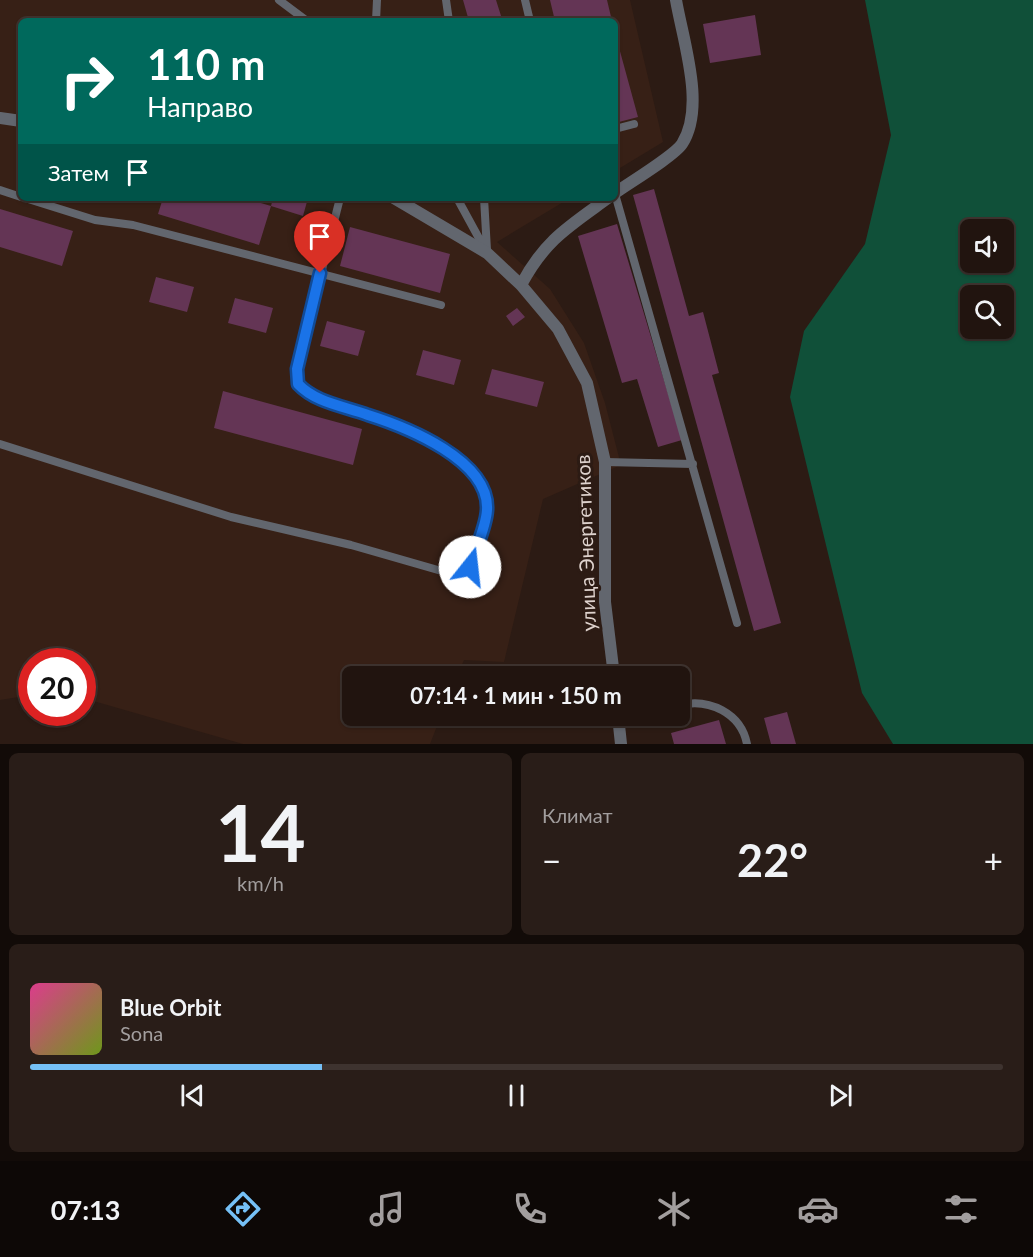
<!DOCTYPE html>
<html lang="ru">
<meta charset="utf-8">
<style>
body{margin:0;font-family:Lato,sans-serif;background:#291d18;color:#f1f3f6;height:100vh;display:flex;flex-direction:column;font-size:22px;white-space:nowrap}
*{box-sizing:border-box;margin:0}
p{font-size:20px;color:#a29e9e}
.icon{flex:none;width:33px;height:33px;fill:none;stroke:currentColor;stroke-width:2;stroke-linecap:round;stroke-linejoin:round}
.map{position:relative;height:744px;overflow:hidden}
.details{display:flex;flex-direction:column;gap:9px;padding:9px;background:#120b08;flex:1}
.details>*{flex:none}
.guide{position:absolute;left:18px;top:18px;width:600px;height:183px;border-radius:9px;box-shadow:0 2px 4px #0004,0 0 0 2px #3e332f;background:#00695c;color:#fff;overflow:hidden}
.controls{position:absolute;left:960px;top:219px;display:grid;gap:12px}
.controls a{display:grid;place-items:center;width:54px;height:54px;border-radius:9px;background:#21140f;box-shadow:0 2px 4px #0004,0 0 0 2px #3e332f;font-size:30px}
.speed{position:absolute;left:18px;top:648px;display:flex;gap:12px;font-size:30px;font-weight:700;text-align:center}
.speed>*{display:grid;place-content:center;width:78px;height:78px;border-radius:50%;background:#21140f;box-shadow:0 2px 4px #0004,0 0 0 2px #3e332f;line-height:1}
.speed .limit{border:9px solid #d22;background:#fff;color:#111}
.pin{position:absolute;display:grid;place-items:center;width:51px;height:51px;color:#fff;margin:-62px -26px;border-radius:50% 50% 50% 0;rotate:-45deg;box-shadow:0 0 6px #0007}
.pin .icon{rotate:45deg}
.me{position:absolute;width:66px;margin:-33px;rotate:16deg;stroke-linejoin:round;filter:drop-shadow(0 0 4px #0008)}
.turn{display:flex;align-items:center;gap:21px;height:126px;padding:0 30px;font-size:27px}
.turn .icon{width:78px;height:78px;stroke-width:2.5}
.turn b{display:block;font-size:42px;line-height:51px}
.then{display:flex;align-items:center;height:57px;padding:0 30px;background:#0003;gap:12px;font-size:22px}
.big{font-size:45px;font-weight:700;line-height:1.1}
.details .widget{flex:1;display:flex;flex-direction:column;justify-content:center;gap:9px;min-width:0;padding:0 21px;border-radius:9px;background:#291d18}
.details .dial{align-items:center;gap:0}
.dial b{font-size:78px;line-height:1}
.song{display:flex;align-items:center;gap:18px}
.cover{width:72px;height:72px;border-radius:9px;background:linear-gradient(135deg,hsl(330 70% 55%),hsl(80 70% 35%))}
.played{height:6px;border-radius:3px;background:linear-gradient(90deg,#75c0f6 30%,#3e332f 30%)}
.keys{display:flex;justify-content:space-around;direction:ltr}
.heat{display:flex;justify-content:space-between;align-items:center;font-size:33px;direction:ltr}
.details .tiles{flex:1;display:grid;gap:9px;grid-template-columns:1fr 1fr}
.widget:last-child{grid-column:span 2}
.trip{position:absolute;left:342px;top:666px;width:348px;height:60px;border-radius:9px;background:#21140f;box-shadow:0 2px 4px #0004,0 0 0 2px #3e332f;font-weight:700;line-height:60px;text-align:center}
.dock{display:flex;height:96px;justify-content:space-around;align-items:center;background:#0d0806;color:#a29e9e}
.dock .icon{width:42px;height:42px}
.dock .current{color:#75c0f6}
.dock b{font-size:27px;color:#f1f3f6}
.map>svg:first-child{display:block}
.built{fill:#372016}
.green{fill:#105039;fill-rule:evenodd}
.building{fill:#643555}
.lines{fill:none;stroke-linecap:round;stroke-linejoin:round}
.lane{stroke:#62666e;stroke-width:8}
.street{stroke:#62666e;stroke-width:12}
.route-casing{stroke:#114b97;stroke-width:15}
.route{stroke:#1a73e8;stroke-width:10}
.labels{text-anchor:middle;stroke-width:6;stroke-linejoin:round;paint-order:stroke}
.street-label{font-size:20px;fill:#ded2cd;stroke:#2c1b14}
</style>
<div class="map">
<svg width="1033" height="744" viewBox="0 0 1033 744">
<rect width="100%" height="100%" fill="#2c1b14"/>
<path class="built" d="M0 0H630L663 142 615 171V21H21V198H570L497 242 550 289 584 343 605 403 621 465 543 499 504 662 464 660 457 676H352V716H441L430 744H243L83 698 82 662H32L31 695 0 700Z"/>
<path class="green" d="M865 0H1033V744H893L862 693 790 397 804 331 865 244 891 135ZM970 230H1004V262H970ZM970 296H1004V328H970Z"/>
<path class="building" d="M463 0H496L502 19 469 21Z
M550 0H607L612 21H555Z
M755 15 761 55 710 63 703 24Z
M615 33 638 117 615 123Z
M654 189 689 316 703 312 719 373 712 375 781 623 754 631 633 195Z
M163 198H244L271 206 259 245 158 214Z
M273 198H308L303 216 271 206Z
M0 209 73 231 62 266 0 247Z
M617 224 682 440 658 447 637 379 622 383 578 236Z
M350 227 450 254 440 293 340 266Z
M156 277 194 287 187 312 149 302Z
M235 298 273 308 266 333 228 323Z
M517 308 525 317 513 326 506 316Z
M327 321 365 331 358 356 320 346Z
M423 350 461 360 454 385 416 375Z
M492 369 544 382 537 407 485 394Z
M223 391 362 429 353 465 214 428Z
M787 712 796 744H771L764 718Z
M477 716H498L495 723Z
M719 720 726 744H674L671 733Z"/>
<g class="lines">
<path class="lane" d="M279 0 307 21
M446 0 449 21
M525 0 530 21
M376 21 377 0
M615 129 634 124
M0 190 21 197
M615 194 737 623
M25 198 95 220 133 225 441 305
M457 198 487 253
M484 198 487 250
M0 444 231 517 351 545 438 570 460 573 470 567C475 549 486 528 487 510 490 460 406 427 368 415 344 406 316 403 298 384L297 369 340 198
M605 462 693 464
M680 705C709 698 741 713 747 744
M618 720 637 716"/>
<path class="street" d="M0 118 21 121
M615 193C629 183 674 156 682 144 706 107 683 41 676 0
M394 198 487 253 521 285 558 329 587 383 605 462V602L614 676
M521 285C545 240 568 227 608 198
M618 716 621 744"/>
</g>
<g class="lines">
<defs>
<path id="route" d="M320 273 297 369 298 384C316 403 344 406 368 415 406 427 490 460 487 510 486 528 475 549 470 567"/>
</defs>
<use href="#route" class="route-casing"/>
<use href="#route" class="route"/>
</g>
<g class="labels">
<g class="street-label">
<text transform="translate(586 543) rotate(-92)" y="7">улица Энергетиков</text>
</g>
</g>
</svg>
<div class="controls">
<a><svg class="icon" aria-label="sound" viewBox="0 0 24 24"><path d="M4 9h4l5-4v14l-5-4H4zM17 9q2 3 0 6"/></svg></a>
<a><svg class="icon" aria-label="search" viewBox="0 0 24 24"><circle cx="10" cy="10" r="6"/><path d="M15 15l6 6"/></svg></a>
</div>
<div class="speed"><div class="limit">20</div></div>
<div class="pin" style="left:320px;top:273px;background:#d93025"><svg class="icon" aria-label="arrive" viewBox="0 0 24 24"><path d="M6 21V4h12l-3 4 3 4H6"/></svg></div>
<svg class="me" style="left:470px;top:567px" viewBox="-20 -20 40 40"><circle r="19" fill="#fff"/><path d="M0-13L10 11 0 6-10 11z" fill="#1a73e8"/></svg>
<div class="trip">07:14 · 1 мин · 150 m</div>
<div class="guide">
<div class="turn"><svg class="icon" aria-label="right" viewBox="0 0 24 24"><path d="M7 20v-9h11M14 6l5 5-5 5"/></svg><div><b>110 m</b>Направо</div></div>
<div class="then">Затем<svg class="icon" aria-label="arrive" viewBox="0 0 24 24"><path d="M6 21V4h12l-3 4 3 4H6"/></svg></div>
</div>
</div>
<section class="details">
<div class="tiles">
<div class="widget dial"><b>14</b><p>km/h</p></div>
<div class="widget"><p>Климат</p>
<div class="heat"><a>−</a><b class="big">22°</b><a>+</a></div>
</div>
<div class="widget">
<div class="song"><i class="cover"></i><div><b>Blue Orbit</b><p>Sona</p></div></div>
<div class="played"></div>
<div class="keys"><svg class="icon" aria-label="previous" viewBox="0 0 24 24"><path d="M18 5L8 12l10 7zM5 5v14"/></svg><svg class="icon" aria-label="pause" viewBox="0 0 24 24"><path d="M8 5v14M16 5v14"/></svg><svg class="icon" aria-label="next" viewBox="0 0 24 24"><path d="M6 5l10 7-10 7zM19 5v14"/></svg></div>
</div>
</div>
</section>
<nav class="dock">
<b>07:13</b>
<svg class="icon current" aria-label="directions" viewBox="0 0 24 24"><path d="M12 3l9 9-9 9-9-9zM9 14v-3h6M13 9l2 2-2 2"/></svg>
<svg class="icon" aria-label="music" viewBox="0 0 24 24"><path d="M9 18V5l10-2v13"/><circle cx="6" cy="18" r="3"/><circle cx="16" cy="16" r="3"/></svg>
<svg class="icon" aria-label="phone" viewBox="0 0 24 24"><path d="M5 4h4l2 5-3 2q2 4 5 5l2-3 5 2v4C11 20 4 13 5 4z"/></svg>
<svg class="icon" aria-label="climate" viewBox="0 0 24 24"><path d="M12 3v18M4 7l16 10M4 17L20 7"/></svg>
<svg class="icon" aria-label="car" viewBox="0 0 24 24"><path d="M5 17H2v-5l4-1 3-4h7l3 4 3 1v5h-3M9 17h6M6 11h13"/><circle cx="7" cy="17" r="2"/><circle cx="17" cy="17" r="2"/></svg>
<svg class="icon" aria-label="filters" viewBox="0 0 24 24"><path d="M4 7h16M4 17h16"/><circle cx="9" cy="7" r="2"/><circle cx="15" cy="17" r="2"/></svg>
</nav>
